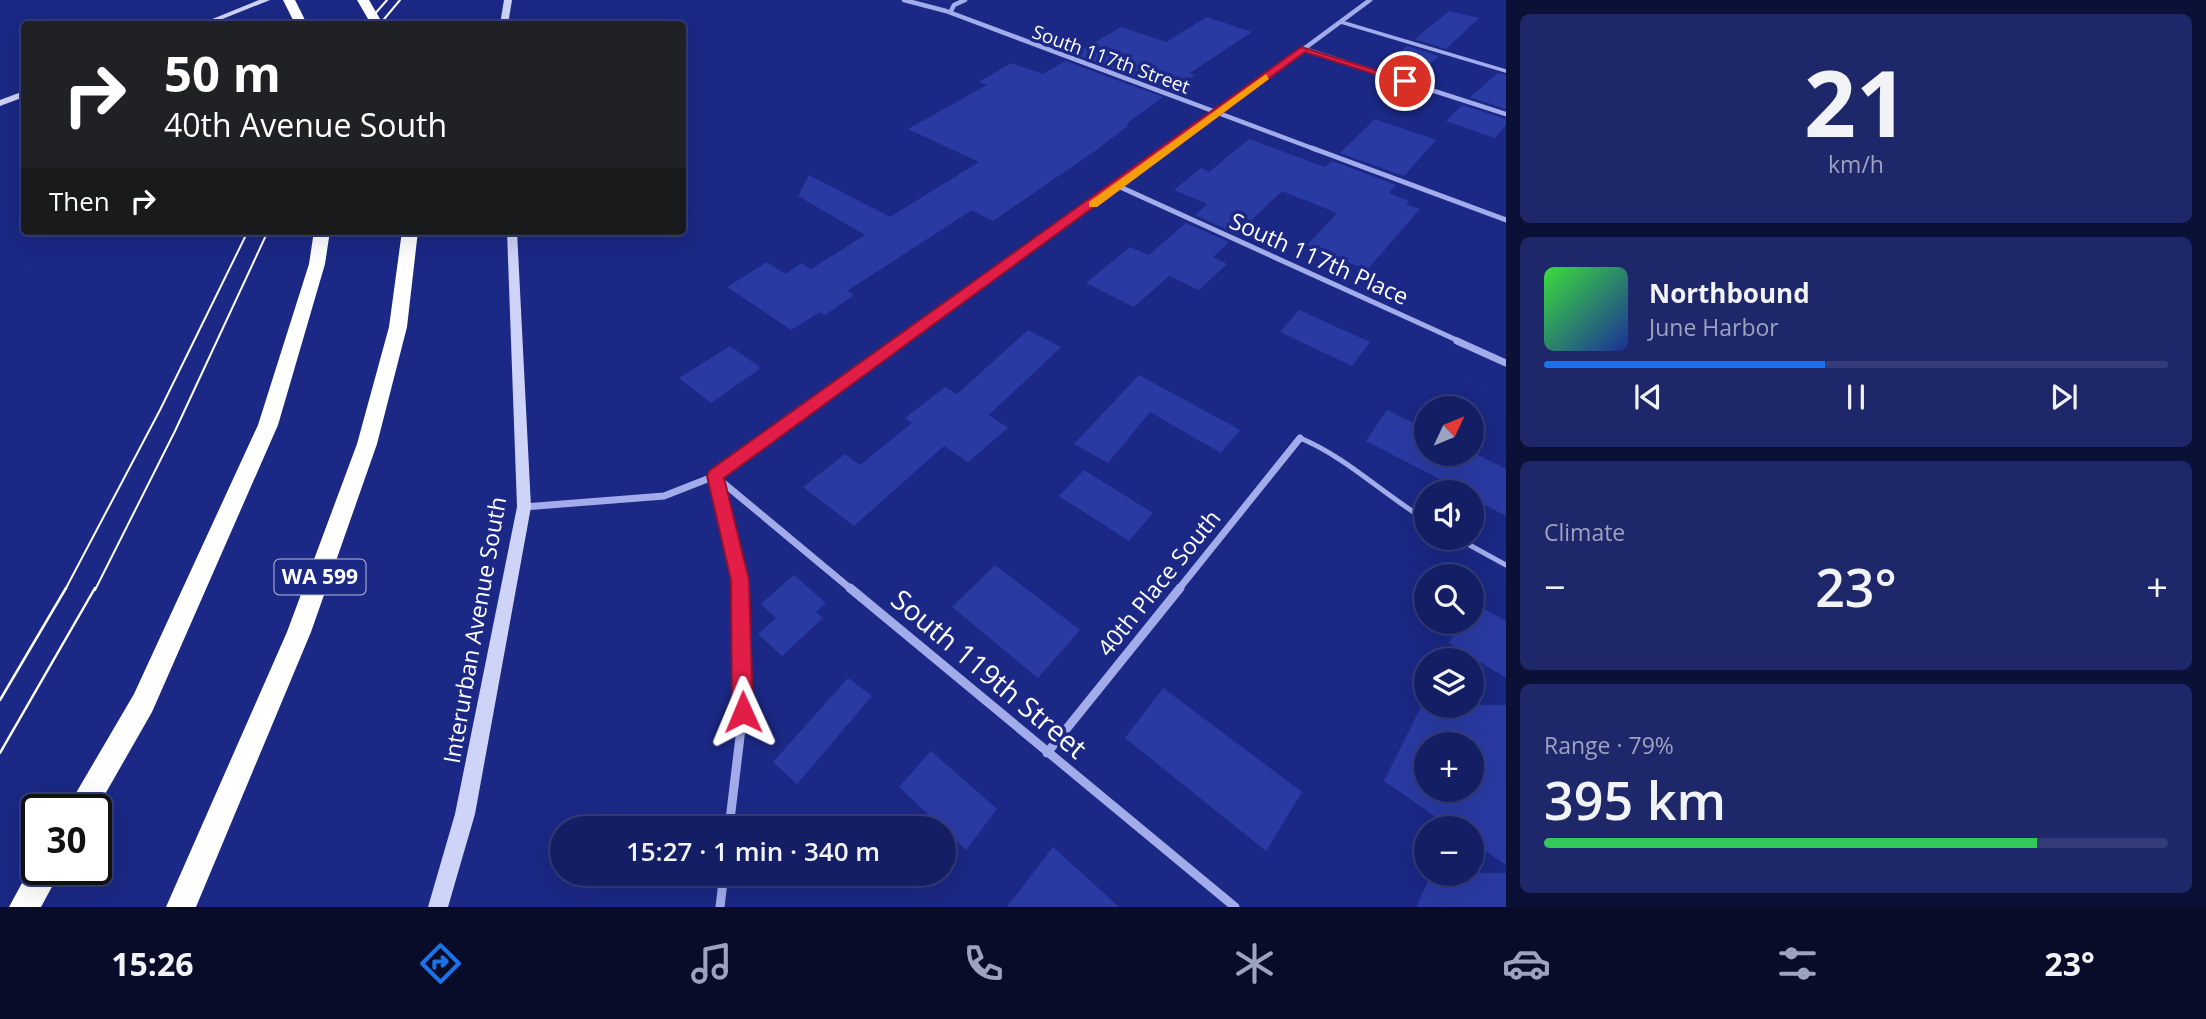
<!DOCTYPE html>
<meta charset="utf-8">
<style>
body{margin:0;font-family:"Open Sans",sans-serif;background:#1d276a;color:#f1f3f6;height:100vh;display:flex;flex-direction:column;font-size:26px;white-space:nowrap}
*{box-sizing:border-box;margin:0}
p{font-size:23px;color:#9da2bf}
.icon{flex:none;width:38px;height:38px;fill:none;stroke:currentColor;stroke-width:2;stroke-linecap:round;stroke-linejoin:round}
.map{position:relative;flex:1;overflow:hidden}
.details{display:flex;flex-direction:column;gap:14px;padding:14px;background:#0b1037;width:700px}
.details>*{flex:none}
.guide{position:absolute;left:21px;top:21px;width:665px;height:214px;border-radius:7px;box-shadow:0 7px 28px #0002,0 0 0 2px #333c78;background:#202124;color:#fff;overflow:hidden}
.needle{width:46px;rotate:46deg}
.controls{position:absolute;left:1414px;top:396px;display:grid;gap:14px}
.controls a{display:grid;place-items:center;width:70px;height:70px;border-radius:50%;background:#141e64;box-shadow:0 7px 28px #0002,0 0 0 2px #333c78;font-size:35px}
.speed{position:absolute;left:21px;top:794px;display:flex;gap:14px;font-size:35px;font-weight:700;text-align:center}
.speed>*{display:grid;place-content:center;width:91px;height:91px;border-radius:50%;background:#141e64;box-shadow:0 7px 28px #0002,0 0 0 2px #333c78;line-height:1}
.speed .limit{border:4px solid #111;border-radius:10px;background:#fff;color:#111}
.pin{position:absolute;display:grid;place-items:center;width:60px;height:60px;color:#fff;margin:-30px;border:4px solid #fff;border-radius:50%;box-shadow:0 2px 7px #0007}
.me{position:absolute;width:77px;margin:-38px;rotate:359deg;stroke-linejoin:round;filter:drop-shadow(0 0 5px #0008)}
.turn{display:flex;align-items:center;gap:24px;height:147px;padding:0 28px;font-size:32px}
.turn .icon{width:91px;height:91px;stroke-width:2.5}
.turn b{display:block;font-size:49px;line-height:60px}
.then{display:flex;align-items:center;height:66px;padding:0 28px;background:#0003;gap:14px;font-size:26px}
.big{font-size:52px;font-weight:600;line-height:1.1}
.details .tile{flex:1;display:flex;flex-direction:column;justify-content:center;gap:10px;min-width:0;padding:0 24px;border-radius:10px;background:#1d276a}
.details .dial{align-items:center;gap:0}
.dial b{font-size:91px;line-height:1}
.song{display:flex;align-items:center;gap:21px}
.cover{width:84px;height:84px;border-radius:10px;background:linear-gradient(135deg,hsl(120 70% 55%),hsl(230 70% 35%))}
.played{height:7px;border-radius:4px;background:linear-gradient(90deg,#1a73e8 45%,#333c78 45%)}
.keys{display:flex;justify-content:space-around;direction:ltr}
.heat{display:flex;justify-content:space-between;align-items:center;font-size:38px;direction:ltr}
.charge{height:10px;border-radius:5px;background:linear-gradient(90deg,#34c759 79%,#333c78 0)}
.trip{position:absolute;left:550px;top:816px;width:406px;height:70px;border-radius:35px;background:#141e64;box-shadow:0 7px 28px #0002,0 0 0 2px #333c78;font-weight:600;line-height:70px;text-align:center}
.dock{display:flex;height:112px;justify-content:space-around;align-items:center;background:#080c28;color:#9da2bf}
.dock .icon{width:49px;height:49px}
.dock .active{color:#1a73e8}
.dock b{font-size:32px;color:#f1f3f6}
main{display:flex;flex:1;min-height:0}
.map>svg:first-child{display:block}
.building{fill:#2a3aa3;fill-rule:evenodd}
.lines{fill:none;stroke-linecap:round;stroke-linejoin:round}
.lane-far1{stroke:#a2aceb;stroke-width:3.5}
.lane{stroke:#a2aceb;stroke-width:5}
.street-far3{stroke:#a2aceb;stroke-width:4.5}
.street-far2{stroke:#a2aceb;stroke-width:5}
.street-far1{stroke:#a2aceb;stroke-width:7}
.street{stroke:#a2aceb;stroke-width:9}
.secondary{fill:#ced3f8;fill-rule:evenodd}
.highway{fill:#fff;fill-rule:evenodd}
.tram-far1{stroke:#fff;stroke-width:2}
.tram{stroke:#fff;stroke-width:2.5}
.route{fill:#e11d48;stroke:#92132f;stroke-width:2}
.slow{fill:#f59e0b}
.labels{text-anchor:middle;stroke-width:7;stroke-linejoin:round;paint-order:stroke}
.far-street-label{font-size:19px;fill:#fff;stroke:#1b2885}
.shield{fill:#1b2885;stroke:#bbbeda;stroke-width:2}
.shield-label{font-size:21px;font-weight:bold;fill:#fff}
.street-label{font-size:23px;fill:#fff;stroke:#1b2885}
.near-street-label{font-size:28px;fill:#fff;stroke:#1b2885}
</style>
<main>
<div class="map">
<svg width="1506" height="907" viewBox="0 0 1506 907">
<rect width="100%" height="100%" fill="#1b2885"/>
<path class="building" d="M1449 11 1479 18 1446 49 1415 39Z
M1207 17 1252 32 1190 73 1195 75 1173 91 1075 54 1121 27 1166 42Z
M1407 46 1439 56 1418 75 1384 65Z
M1065 61 1163 97 1126 124 1129 125 1095 151 993 221 972 210 847 291 854 295 825 315 820 312 791 330 727 287 767 262 785 274 802 263 811 269 865 235 798 196 809 175 890 217 979 162 908 129 987 85 979 82 1011 63 1043 74Z
M1498 73 1506 75V109L1470 97Z
M1462 105 1506 119V125L1495 138 1446 121Z
M1375 119 1436 140 1404 176 1340 153Z
M1249 139 1325 167 1332 161 1396 185 1389 193 1409 201 1406 204 1420 209 1367 270 1307 245 1337 213 1282 191 1237 234 1195 215 1207 204 1174 190 1201 168 1209 172Z
M1186 223 1229 242 1213 257 1227 264 1199 290 1169 276 1134 307 1086 283 1130 247 1149 255Z
M1299 310 1370 342 1352 366 1280 332Z
M1028 330 1061 347 989 415 1008 428 968 462 944 446 854 526 803 487 845 454 860 465 912 423 905 418 945 387 957 394Z
M730 346 761 368 711 403 679 378Z
M1139 375 1240 430 1221 453 1150 412 1108 463 1074 444Z
M1387 410 1426 429V453L1472 452 1506 469V516L1472 498V492H1459L1453 486 1366 441Z
M1084 470 1153 513 1129 541 1059 496Z
M995 565 1080 630 1038 678 952 607Z
M794 575 826 603 816 612 823 618 782 656 758 634 776 618 761 604Z
M1472 602 1506 621V678L1449 643 1461 621H1472Z
M848 678 872 696 797 784 773 762Z
M1163 688 1302 792 1266 851 1125 738Z
M1422 705H1506V865L1472 842V828H1452L1384 781ZM1426 744H1472V789H1426Z
M931 751 997 809 966 850 899 787Z
M1053 847 1119 907H1007Z
M1432 873H1506V907H1416Z"/>
<g class="lines">
<path class="lane-far1" d="M1341 22 1506 71"/>
<path class="lane" d="M1300 438C1346 457 1383 494 1426 520
M1455 537 1506 565"/>
<path class="street-far3" d="M904 0 946 11 1317 150
M951 11 954 5 965 0
M1304 49 1506 114
M1167 150 1370 0"/>
<path class="street-far2" d="M1312 148 1506 220
M1118 186 1461 342
M901 342 1170 148"/>
<path class="street-far1" d="M1457 341 1506 363
M715 476 852 590
M715 477 740 590
M524 507 664 496 715 476 904 341
M1178 590 1300 438"/>
<path class="street" d="M850 588 1235 907
M1047 753 1180 588
M729 828 743 712 740 588
M720 907 724 873"/>
<path class="secondary" d="M259 0H270L210 24H200Z
M504 0H512L508 24H500Z
M24 91V97L0 106V100Z
M507 231H517L531 507 475 814 448 907H428L455 814 517 507Z"/>
<path class="highway" d="M283 0H295L307 24H295Z
M357 0H369L383 24H371Z
M314 231H330L325 264 278 425 152 712 96 810H66L134 694 258 425 309 264Z
M402 231H418L407 327 377 444 311 632 196 907H166L287 632 357 444 389 327Z
M35 859 37 870H61L41 907H9Z"/>
<path class="tram-far1" d="M366 24 387 0
M380 24 400 0
M65 590 160 410 248 231
M95 590 175 431 268 231"/>
<path class="tram" d="M0 700 66 588
M0 753 95 588"/>
</g>
<path class="route" d="M1301 47 1410 81 1402 83 1305 52 724 478 749 580 753 712 750 719 743 721 735 719 732 712 731 580 707 476 709 471Z"/>
<path class="slow" d="M1266 74 1269 79 1097 207H1089V202Z"/>
<g class="labels">
<g class="far-street-label">
<text transform="translate(1111 59) rotate(20)" y="7">South 117th Street</text>
</g>
<rect class="shield" x="274.5" y="559.5" width="91" height="35" rx="5"/>
<g class="shield-label">
<text x="320" y="584">WA 599</text>
</g>
<g class="street-label">
<text transform="translate(1319 259) rotate(24)" y="8">South 117th Place</text>
<text transform="translate(1159 583) rotate(-51)" y="8">40th Place South</text>
<text transform="translate(475 630) rotate(-80)" y="8">Interurban Avenue South</text>
</g>
<g class="near-street-label">
<text transform="translate(989 674) rotate(40)" y="10">South 119th Street</text>
</g>
</g>
</svg>
<div class="controls">
<a><svg class="needle" viewBox="-14 -14 28 28"><path d="M0-13l5 13h-10z" fill="#e53935"/><path d="M0 13l5-13h-10z" fill="#9da2bf"/></svg></a>
<a><svg class="icon" aria-label="sound" viewBox="0 0 24 24"><path d="M4 9h4l5-4v14l-5-4H4zM17 9q2 3 0 6"/></svg></a>
<a><svg class="icon" aria-label="search" viewBox="0 0 24 24"><circle cx="10" cy="10" r="6"/><path d="M15 15l6 6"/></svg></a>
<a><svg class="icon" aria-label="layers" viewBox="0 0 24 24"><path d="M12 4l9 5-9 5-9-5zM3 14l9 5 9-5"/></svg></a>
<a>+</a>
<a>−</a>
</div>
<div class="speed"><div class="limit">30</div></div>
<div class="pin" style="left:1405px;top:81px;background:#d93025"><svg class="icon" aria-label="arrive" viewBox="0 0 24 24"><path d="M6 21V4h12l-3 4 3 4H6"/></svg></div>
<svg class="me" style="left:743px;top:712px" viewBox="-20 -20 40 40"><path d="M0-17L14 15 0 8-14 15z" fill="#e11d48" stroke="#fff" stroke-width="4"/></svg>
<div class="trip">15:27 · 1 min · 340 m</div>
<div class="guide">
<div class="turn"><svg class="icon" aria-label="right" viewBox="0 0 24 24"><path d="M7 20v-9h11M14 6l5 5-5 5"/></svg><div><b>50 m</b>40th Avenue South</div></div>
<div class="then">Then<svg class="icon" aria-label="right" viewBox="0 0 24 24"><path d="M7 20v-9h11M14 6l5 5-5 5"/></svg></div>
</div>
</div>
<section class="details">
<div class="tile dial"><b>21</b><p>km/h</p></div>
<div class="tile">
<div class="song"><i class="cover"></i><div><b>Northbound</b><p>June Harbor</p></div></div>
<div class="played"></div>
<div class="keys"><svg class="icon" aria-label="previous" viewBox="0 0 24 24"><path d="M18 5L8 12l10 7zM5 5v14"/></svg><svg class="icon" aria-label="pause" viewBox="0 0 24 24"><path d="M8 5v14M16 5v14"/></svg><svg class="icon" aria-label="next" viewBox="0 0 24 24"><path d="M6 5l10 7-10 7zM19 5v14"/></svg></div>
</div>
<div class="tile"><p>Climate</p>
<div class="heat"><a>−</a><b class="big">23°</b><a>+</a></div>
</div>
<div class="tile"><p>Range · 79%</p><b class="big">395 km</b><div class="charge"></div></div>
</section>
</main>
<nav class="dock">
<b>15:26</b>
<svg class="icon active" aria-label="directions" viewBox="0 0 24 24"><path d="M12 3l9 9-9 9-9-9zM9 14v-3h6M13 9l2 2-2 2"/></svg>
<svg class="icon" aria-label="music" viewBox="0 0 24 24"><path d="M9 18V5l10-2v13"/><circle cx="6" cy="18" r="3"/><circle cx="16" cy="16" r="3"/></svg>
<svg class="icon" aria-label="phone" viewBox="0 0 24 24"><path d="M5 4h4l2 5-3 2q2 4 5 5l2-3 5 2v4C11 20 4 13 5 4z"/></svg>
<svg class="icon" aria-label="climate" viewBox="0 0 24 24"><path d="M12 3v18M4 7l16 10M4 17L20 7"/></svg>
<svg class="icon" aria-label="car" viewBox="0 0 24 24"><path d="M5 17H2v-5l4-1 3-4h7l3 4 3 1v5h-3M9 17h6M6 11h13"/><circle cx="7" cy="17" r="2"/><circle cx="17" cy="17" r="2"/></svg>
<svg class="icon" aria-label="filters" viewBox="0 0 24 24"><path d="M4 7h16M4 17h16"/><circle cx="9" cy="7" r="2"/><circle cx="15" cy="17" r="2"/></svg>
<b>23°</b>
</nav>
